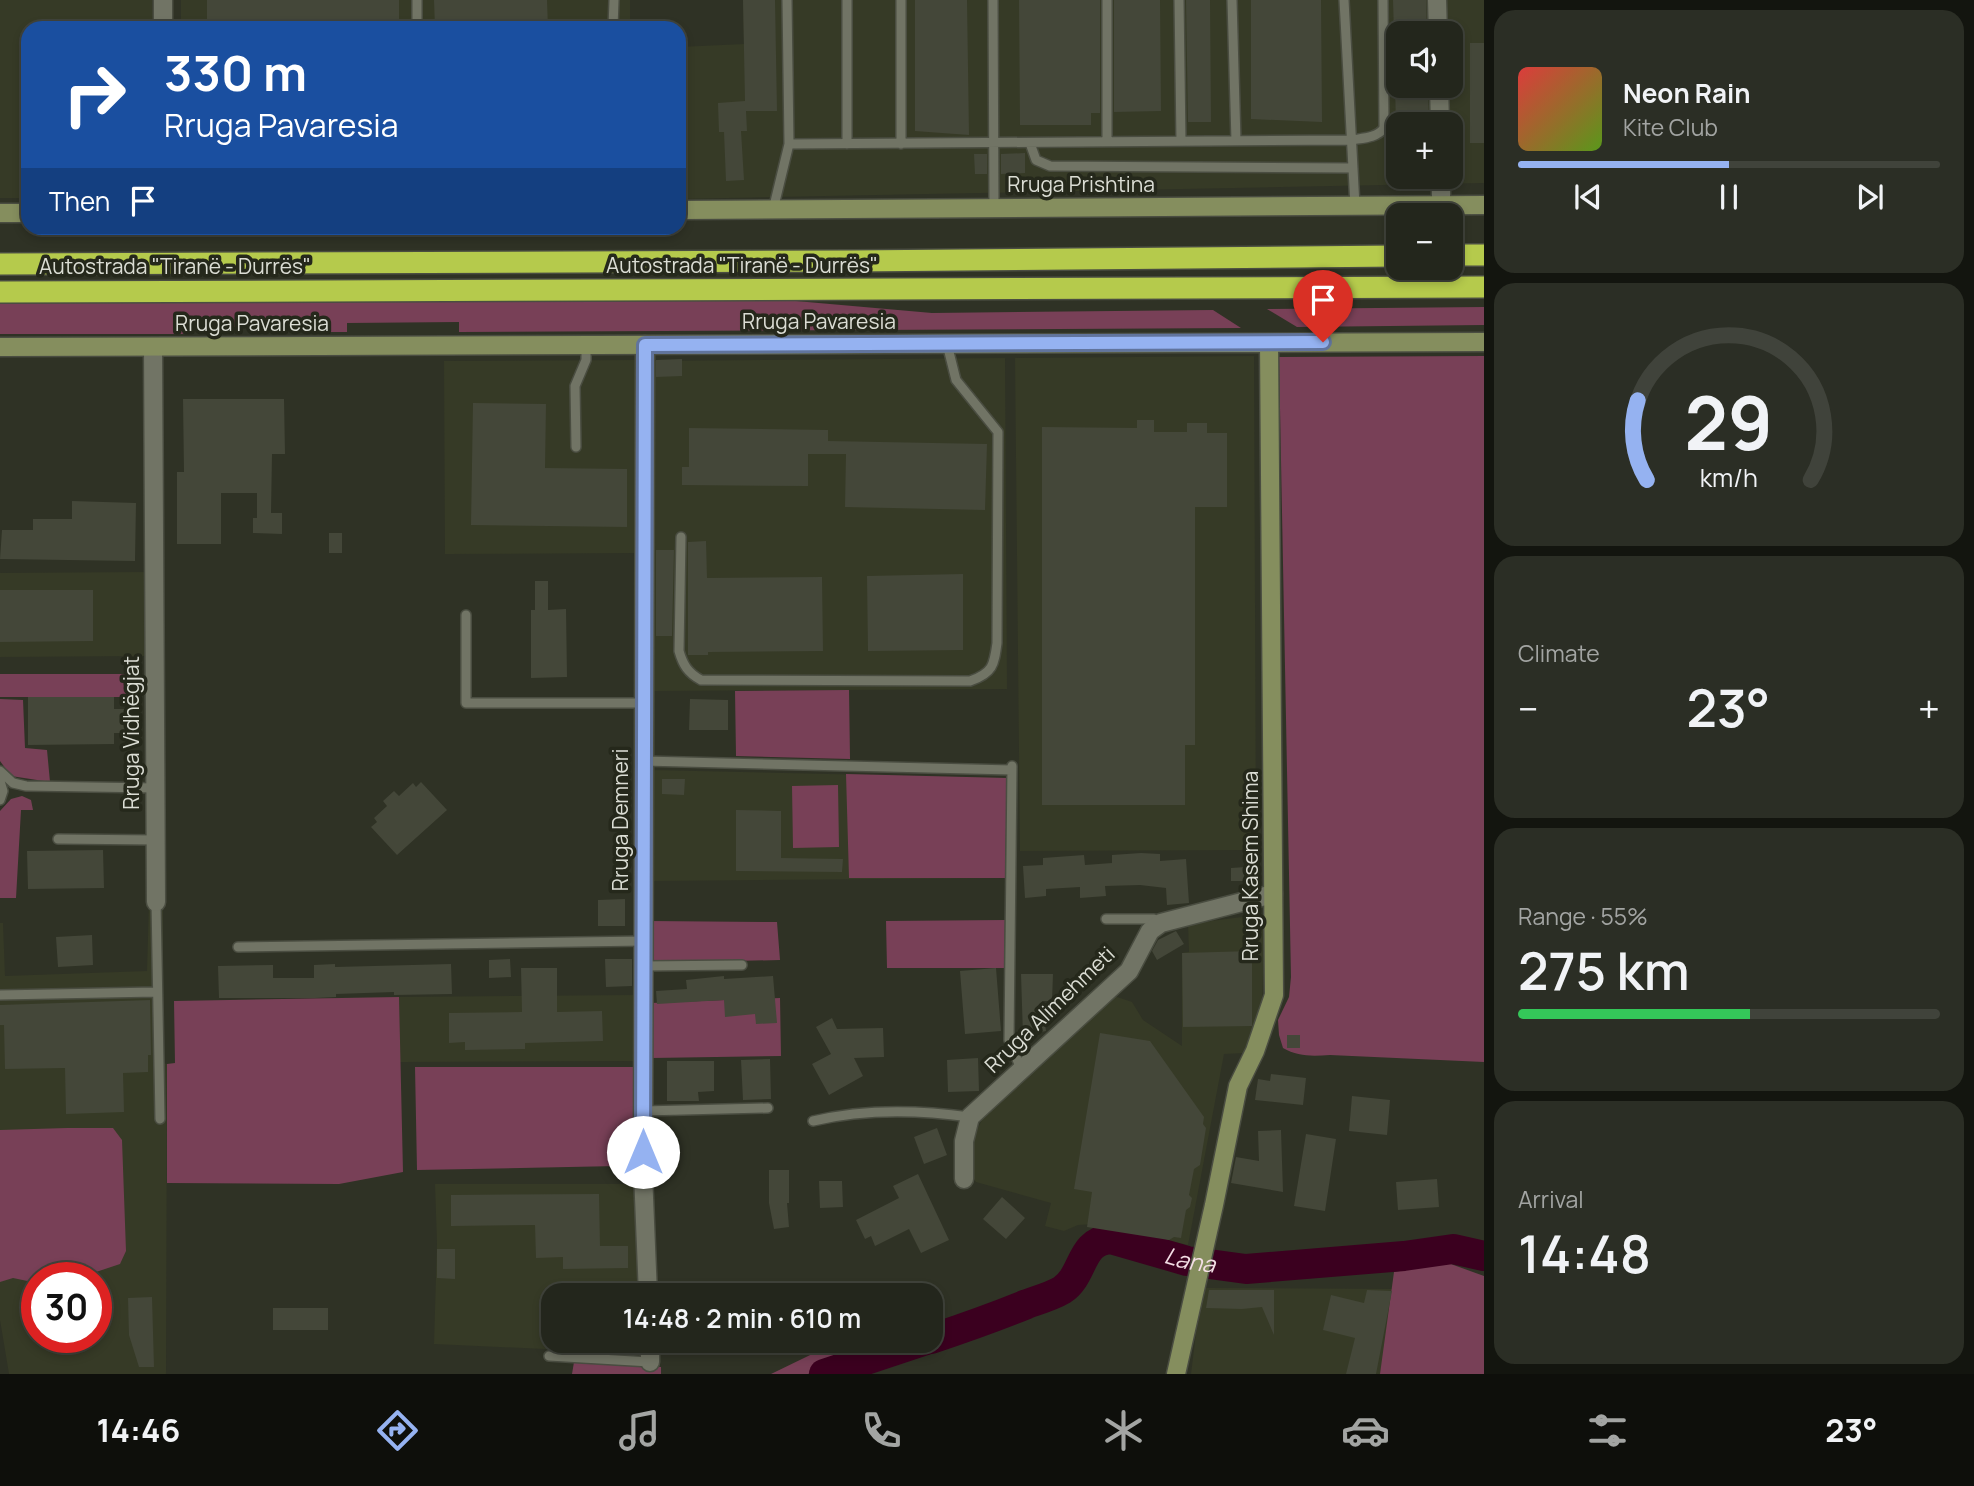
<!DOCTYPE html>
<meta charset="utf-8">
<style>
body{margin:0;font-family:Manrope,sans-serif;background:#2b2e25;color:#f1f3f6;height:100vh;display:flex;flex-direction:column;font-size:26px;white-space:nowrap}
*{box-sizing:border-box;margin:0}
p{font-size:23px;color:#a3a5a3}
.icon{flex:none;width:38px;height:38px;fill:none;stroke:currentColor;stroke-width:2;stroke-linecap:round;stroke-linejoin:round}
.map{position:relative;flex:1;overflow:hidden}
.drawer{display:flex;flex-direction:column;gap:10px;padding:10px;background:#13150f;width:490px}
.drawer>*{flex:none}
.banner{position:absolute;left:21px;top:21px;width:665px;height:214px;border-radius:21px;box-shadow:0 4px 10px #0003,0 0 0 2px #40433b;background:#1a4fa0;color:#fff;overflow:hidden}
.fabs{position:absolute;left:1386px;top:21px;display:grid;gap:14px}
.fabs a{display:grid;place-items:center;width:77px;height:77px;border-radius:14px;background:#23261c;box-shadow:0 4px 10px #0003,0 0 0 2px #40433b;font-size:35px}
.speed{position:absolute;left:21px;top:1262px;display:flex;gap:14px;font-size:35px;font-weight:700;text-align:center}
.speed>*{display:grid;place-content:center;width:91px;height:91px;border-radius:50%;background:#23261c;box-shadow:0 4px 10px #0003,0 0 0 2px #40433b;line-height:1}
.speed .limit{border:10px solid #d22;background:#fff;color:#111}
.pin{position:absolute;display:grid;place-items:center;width:60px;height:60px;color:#fff;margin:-72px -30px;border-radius:50% 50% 50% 0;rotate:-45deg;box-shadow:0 0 7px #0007}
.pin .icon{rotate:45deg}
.me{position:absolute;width:77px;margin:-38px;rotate:0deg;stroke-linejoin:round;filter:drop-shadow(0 0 5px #0008)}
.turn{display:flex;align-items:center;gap:24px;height:147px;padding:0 28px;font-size:32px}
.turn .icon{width:91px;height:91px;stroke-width:2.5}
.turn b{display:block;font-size:49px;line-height:60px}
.then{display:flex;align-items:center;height:66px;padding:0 28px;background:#0003;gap:14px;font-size:26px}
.big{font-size:52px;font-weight:600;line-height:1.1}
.drawer .widget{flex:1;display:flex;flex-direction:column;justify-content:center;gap:10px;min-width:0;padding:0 24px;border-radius:21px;background:#2b2e25}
.drawer .dial{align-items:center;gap:0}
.dial svg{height:182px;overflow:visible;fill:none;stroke:#40433b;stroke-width:7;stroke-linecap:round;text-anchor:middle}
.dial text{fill:#f1f3f6;stroke:none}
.song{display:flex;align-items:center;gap:21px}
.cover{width:84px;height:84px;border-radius:10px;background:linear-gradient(135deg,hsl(0 70% 55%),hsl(90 70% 35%))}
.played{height:7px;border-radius:4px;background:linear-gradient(90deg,#95b2f1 50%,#40433b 50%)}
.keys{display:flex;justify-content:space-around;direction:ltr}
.heat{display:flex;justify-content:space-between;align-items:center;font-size:38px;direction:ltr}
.charge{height:10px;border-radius:5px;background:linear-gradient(90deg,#34c759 55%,#40433b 0)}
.trip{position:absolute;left:541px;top:1283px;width:402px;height:70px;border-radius:21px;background:#23261c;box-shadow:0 4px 10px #0003,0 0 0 2px #40433b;font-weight:600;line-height:70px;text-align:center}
.dock{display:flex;height:112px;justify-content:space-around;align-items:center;background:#0e0f0b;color:#a3a5a3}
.dock .icon{width:49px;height:49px}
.dock .current{color:#95b2f1}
.dock b{font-size:32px;color:#f1f3f6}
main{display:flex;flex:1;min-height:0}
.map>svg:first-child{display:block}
.built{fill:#363a26;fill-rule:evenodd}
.green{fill:#784057}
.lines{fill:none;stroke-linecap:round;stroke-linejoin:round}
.river{stroke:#3b001f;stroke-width:30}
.building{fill:#444739}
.lane-casing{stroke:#4a4d41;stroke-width:12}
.street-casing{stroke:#4a4d41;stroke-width:21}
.secondary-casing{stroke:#4a4d41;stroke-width:21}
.highway-casing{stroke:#4a4d41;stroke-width:24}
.lane{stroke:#717465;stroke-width:9}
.street{stroke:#717465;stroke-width:18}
.secondary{stroke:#858e5e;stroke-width:18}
.highway{stroke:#b5ca4c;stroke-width:21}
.route-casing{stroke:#61749d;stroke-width:18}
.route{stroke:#95b2f1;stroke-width:12}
.labels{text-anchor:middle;stroke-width:7;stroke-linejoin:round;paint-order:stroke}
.street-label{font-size:21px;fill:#dbddd4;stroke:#25281b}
.water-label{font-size:23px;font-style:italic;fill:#f3dee5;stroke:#25281b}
</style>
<main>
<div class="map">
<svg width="1484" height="1374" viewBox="0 0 1484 1374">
<rect width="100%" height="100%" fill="#2f3225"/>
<path class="built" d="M0 0H152L153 28H28V198H0Z
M181 0H630V28H181Z
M743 0H1484V183L679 199V47L744 44ZM1398 33H1451V86H1398ZM1398 124H1451V177H1398Z
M1254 356 1256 850 1020 851 1015 358Z
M1005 358 1007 689 653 691 652 361Z
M637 360V553L445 554 444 361Z
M145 572 147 656 0 657V573Z
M652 770 1007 778 1005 878 651 881Z
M149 902H163V1063L167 1064 166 1374H9L0 1320V923H3L5 976 147 971ZM37 1278H96V1337H37Z
M1265 914 1262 1007 1245 1053 1224 1054 1188 1245 1093 1224 1078 1225 1064 1231 1045 1226 1051 1203 976 1182 971 1175V1143L985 1113 1111 995 1132 1002 1143 1020 1182 1046V953L1189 952 1188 924Z
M634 995V1061L400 1062 399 997Z
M435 1184H634L638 1295H553V1340L566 1341V1350L434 1344 437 1243Z
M1206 1288 1397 1289 1380 1374H1191L1196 1333Z"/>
<path class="green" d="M762 298 932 313 1213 310 1241 328 459 332V322L347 323V332H309L298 327H202L182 334H0V300Z
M1484 307V325L1297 327 1267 309Z
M1484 356V1062L1330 1055C1313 1056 1298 1057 1283 1048L1279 1035 1278 1020 1289 997 1291 977 1279 357Z
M0 674H138V697H0Z
M849 690 850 759 736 756 735 691Z
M0 699 23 700 25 748 47 750 50 782 11 776 0 761Z
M846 774 1007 778 1005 878H849Z
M838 785 839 847 793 848 792 786Z
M22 796 31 800 33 810H21L16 898H0V811L11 799Z
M1005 920 1004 968H887L886 921Z
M649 921 777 922 780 960 650 963Z
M399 997 403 1172 339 1184 167 1183V1064L175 1063 174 1001Z
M780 998 781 1056 651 1058V1003Z
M415 1067H634L636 1149 619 1148 618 1166 417 1170Z
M67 1128H113L122 1140 126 1251 120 1264 81 1277 37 1278V1283L13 1278 0 1282V1130Z
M1448 1263 1484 1276V1374H1380L1394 1272Z
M839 1341H877L879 1344 808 1374H771Z
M574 1362 661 1367V1374H572Z"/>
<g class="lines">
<g class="river">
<path id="s1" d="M931 1339C964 1328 995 1317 1027 1304 1038 1300 1052 1296 1062 1290 1085 1275 1079 1241 1111 1239L1187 1261 1246 1269 1404 1256 1453 1249 1484 1256"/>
<path d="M824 1374 926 1340"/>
</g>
</g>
<path class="building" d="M207 0H399V28H207Z
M434 0H547L548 28H435Z
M743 0H775L777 111H746L747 131H741L744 180 726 181 724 132H719L718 103 745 101Z
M915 0H967L969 135 915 131Z
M1019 0H1100V113H1091V125H1020Z
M1114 0H1160L1161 111 1114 112Z
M1186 0H1210L1211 122H1188Z
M1251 0H1321L1322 122 1251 119Z
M1393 0H1426L1427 33H1394Z
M1470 43H1484V143H1470Z
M1395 86H1428L1429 124H1396Z
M1025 153V173L1001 174V154Z
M974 154H987V174H975Z
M682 359V376L656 377V360Z
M183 399H284L285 454H272L271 513H282V534L253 533V518H257V493H221V544H177V472H184Z
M473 403 546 404 545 468 627 469V527L471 525Z
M1137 420H1154V432H1187V423H1207V433H1227V507H1195V745H1185V805H1042V427L1137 428Z
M689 428 828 430V441L987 444 985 510 845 507 846 454H808V486L682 485V467H689Z
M72 501 136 503 135 561 0 559 2 530H33V519H72Z
M329 533H342V553H329Z
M706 541 707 578 822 577 823 651 708 652V655H688V542Z
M656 550H674L672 636H656Z
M963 574V650L868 651 867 576Z
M535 581H548V610L566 609 567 677 531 678V610H535Z
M0 590H93V641L0 642Z
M28 697H114V709H131L130 733H114V744L28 745Z
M690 699 728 700V730H689Z
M662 779H685L684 795 662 794Z
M421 782 447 810 397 855 371 827 377 822 374 818 387 806 383 801 394 791 399 796 413 783 416 787Z
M736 810 781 811V858L843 859 842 872 736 871Z
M103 850 104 888 28 889 27 851Z
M1141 853 1160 854V861L1186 859 1189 903 1167 905 1166 888 1140 885 1105 886 1106 896 1080 898V887L1046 889V896L1025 898 1023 866 1043 865V858L1084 855 1085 865 1112 863V855Z
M1246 867V881H1231V868Z
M625 899V926H598V900Z
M1176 931 1184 944 1157 960 1152 951 1158 940Z
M92 935 93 965 58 967 56 937Z
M1252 951V1026L1183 1027 1182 953Z
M510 959 511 977 489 978V960Z
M605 959H632V986L606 987Z
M335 964V967L451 964 452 994 394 995V992L336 994V997L315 998H219L218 966 273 965V978H314V965Z
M521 968H557V1012L602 1011 603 1041 525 1043V1049L465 1050V1042L449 1043V1013L522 1012Z
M996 968 1001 1031 965 1034 960 971Z
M1021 974H1053L1052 1001H1042L1046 1031 1023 1036Z
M724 976V979L773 976 777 1023 756 1024 755 1014 725 1017 724 1000 657 1004 656 991 687 989 686 980Z
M150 1000 151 1055H148V1072L123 1073 124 1112 66 1114 65 1068 5 1069 4 1025H0V1005Z
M832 1018 837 1029 883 1028 884 1057 854 1058 863 1076 829 1095 812 1064 831 1054 816 1027Z
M1100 1033 1150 1041 1204 1117 1203 1124 1206 1128 1200 1165 1194 1169 1189 1195 1192 1198 1190 1207 1186 1210 1181 1238 1174 1237 1169 1240 1087 1227 1092 1192 1074 1189Z
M1287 1035H1300V1048H1287Z
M978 1058 979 1091 948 1092 947 1060Z
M770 1059 771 1099 743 1100 741 1060Z
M667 1061H714V1091L698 1092 699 1101H667Z
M1271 1074 1306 1078 1303 1105 1255 1100 1258 1079 1270 1081Z
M1352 1096 1390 1100 1387 1135 1349 1131Z
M937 1128 947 1155 924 1164 914 1137Z
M1281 1130 1283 1192 1231 1183 1236 1157 1259 1161 1258 1131Z
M1306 1134 1336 1139 1325 1211 1294 1206Z
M769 1170H789V1203H787L789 1227 774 1229 769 1203Z
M918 1174 949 1240 921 1253 909 1229 875 1246 871 1236 865 1239 856 1220 899 1198 893 1186Z
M1437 1179 1439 1207 1398 1210 1396 1182Z
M819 1181H842L843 1207 820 1208Z
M599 1194 600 1246H628V1268L563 1269V1257L536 1258 535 1225 451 1226V1195Z
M1002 1197 1025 1218 1006 1239 983 1219Z
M437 1249H455V1279L437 1278Z
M1209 1290H1274V1335L1262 1307 1242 1309 1206 1308Z
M1367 1290 1392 1291 1376 1374H1346L1355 1338 1323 1330 1331 1295 1364 1303Z
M152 1297 154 1367H139L129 1335 128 1298Z
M273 1308H328V1330H273Z"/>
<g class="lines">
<defs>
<path id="lane" d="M417 0V28
M901 0V144
M993 0 994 208
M1107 0V142
M1179 0 1181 141
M1232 0 1236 141
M1344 0 1355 206
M613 28 614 0
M1030 143 1036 160 1050 166 1353 168
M789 144 1351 140C1363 138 1377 138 1384 128L1383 0
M847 144V0
M773 210 789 144 787 0
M576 447 575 386 586 360V345
M681 537 679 651C683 665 688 673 701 680L970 681C993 673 994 665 997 643L998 432 956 380 947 344
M466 615V703H644
M644 761 1012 770
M1012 766 1009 1040 1021 1069
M0 771 13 783 26 786 155 788
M0 781 3 791 0 800
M58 839 156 840
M156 902 160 1119
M1106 919H1154L1159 922
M238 947 644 941
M644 966 742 965
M0 995 156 992
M643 1111 768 1108
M813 1121C863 1109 919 1110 970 1117
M549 1356 650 1362"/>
<path id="street" d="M163 0V28
M1437 0 1438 33
M1439 86 1440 124
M1441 177V205
M645 345 643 1173 648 1295
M153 347 156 902
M964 1179V1141L970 1117 1129 971 1150 931 1161 923 1273 894
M650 1340V1362"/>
<path id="secondary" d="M679 210 1484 205
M0 213H28
M0 347 1484 342
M1176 1374 1214 1205 1238 1086 1255 1051 1274 995 1269 343"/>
<path id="highway" d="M1451 255H1484
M0 264 851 261 1398 256
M0 292 1484 287"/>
</defs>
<use href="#lane" class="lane-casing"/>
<use href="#street" class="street-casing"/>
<use href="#secondary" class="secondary-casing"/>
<use href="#highway" class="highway-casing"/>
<use href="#lane" class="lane"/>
<use href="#street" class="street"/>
<use href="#secondary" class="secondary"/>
<use href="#highway" class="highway"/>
</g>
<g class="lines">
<defs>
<path id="route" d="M643 1152 645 345 1323 342"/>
</defs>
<use href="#route" class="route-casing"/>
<use href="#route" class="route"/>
</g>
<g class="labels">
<g class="street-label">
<text x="1081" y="192">Rruga Prishtina</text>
<text x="742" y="273">Autostrada "Tiranë - Durrës"</text>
<text x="175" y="274">Autostrada "Tiranë - Durrës"</text>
<text x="819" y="329">Rruga Pavaresia</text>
<text x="252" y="331">Rruga Pavaresia</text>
<text transform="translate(132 733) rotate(-90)" y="7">Rruga Vidhëgjat</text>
<text transform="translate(621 820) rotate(-90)" y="7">Rruga Demneri</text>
<text transform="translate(1251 866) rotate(-90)" y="7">Rruga Kasem Shima</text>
<text transform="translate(1050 1010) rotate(-44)" y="7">Rruga Alimehmeti</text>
</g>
<g class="water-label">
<text dy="8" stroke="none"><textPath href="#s1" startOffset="296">Lana</textPath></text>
</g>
</g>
</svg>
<div class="fabs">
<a><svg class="icon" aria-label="sound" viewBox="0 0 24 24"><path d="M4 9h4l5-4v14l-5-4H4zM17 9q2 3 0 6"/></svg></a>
<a>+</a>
<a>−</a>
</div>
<div class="speed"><div class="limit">30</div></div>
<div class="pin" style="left:1323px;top:342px;background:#d93025"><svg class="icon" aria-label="arrive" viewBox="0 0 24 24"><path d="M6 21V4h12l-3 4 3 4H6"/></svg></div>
<svg class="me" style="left:643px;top:1152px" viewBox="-20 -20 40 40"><circle r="19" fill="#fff"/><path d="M0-13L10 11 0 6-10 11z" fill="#95b2f1"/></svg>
<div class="trip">14:48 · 2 min · 610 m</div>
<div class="banner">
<div class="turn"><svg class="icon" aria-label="right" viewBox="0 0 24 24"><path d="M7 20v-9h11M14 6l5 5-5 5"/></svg><div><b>330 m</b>Rruga Pavaresia</div></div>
<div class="then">Then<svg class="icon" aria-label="arrive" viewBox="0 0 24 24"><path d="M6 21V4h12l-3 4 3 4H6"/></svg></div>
</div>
</div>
<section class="drawer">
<div class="widget">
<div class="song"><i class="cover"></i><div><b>Neon Rain</b><p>Kite Club</p></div></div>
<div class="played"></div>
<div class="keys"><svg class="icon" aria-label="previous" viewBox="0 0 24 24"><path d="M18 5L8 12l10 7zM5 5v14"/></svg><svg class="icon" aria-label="pause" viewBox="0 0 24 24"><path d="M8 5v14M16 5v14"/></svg><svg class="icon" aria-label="next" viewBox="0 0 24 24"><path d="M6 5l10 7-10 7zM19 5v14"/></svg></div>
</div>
<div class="widget dial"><svg viewBox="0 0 100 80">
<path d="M14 69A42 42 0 1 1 86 69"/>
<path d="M14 69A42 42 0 0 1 10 34" stroke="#95b2f1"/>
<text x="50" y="56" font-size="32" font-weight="700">29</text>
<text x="50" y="72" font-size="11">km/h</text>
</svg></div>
<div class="widget"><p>Climate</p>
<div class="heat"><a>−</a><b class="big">23°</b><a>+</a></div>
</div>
<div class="widget"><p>Range · 55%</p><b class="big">275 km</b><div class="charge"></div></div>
<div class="widget"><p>Arrival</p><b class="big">14:48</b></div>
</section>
</main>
<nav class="dock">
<b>14:46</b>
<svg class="icon current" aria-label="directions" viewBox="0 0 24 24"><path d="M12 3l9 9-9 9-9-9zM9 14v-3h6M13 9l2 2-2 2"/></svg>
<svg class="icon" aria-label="music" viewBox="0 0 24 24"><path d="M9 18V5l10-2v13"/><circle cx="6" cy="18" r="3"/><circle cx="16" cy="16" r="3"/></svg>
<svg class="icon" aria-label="phone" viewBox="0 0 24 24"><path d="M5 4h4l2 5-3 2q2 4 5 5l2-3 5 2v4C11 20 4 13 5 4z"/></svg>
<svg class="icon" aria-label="climate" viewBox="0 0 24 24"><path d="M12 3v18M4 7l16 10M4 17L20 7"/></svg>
<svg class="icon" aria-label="car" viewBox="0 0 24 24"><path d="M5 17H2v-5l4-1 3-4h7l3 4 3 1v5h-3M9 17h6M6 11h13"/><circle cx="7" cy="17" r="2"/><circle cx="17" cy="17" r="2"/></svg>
<svg class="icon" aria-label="filters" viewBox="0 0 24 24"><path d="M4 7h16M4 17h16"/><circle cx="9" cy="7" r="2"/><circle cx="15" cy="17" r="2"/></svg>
<b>23°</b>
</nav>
